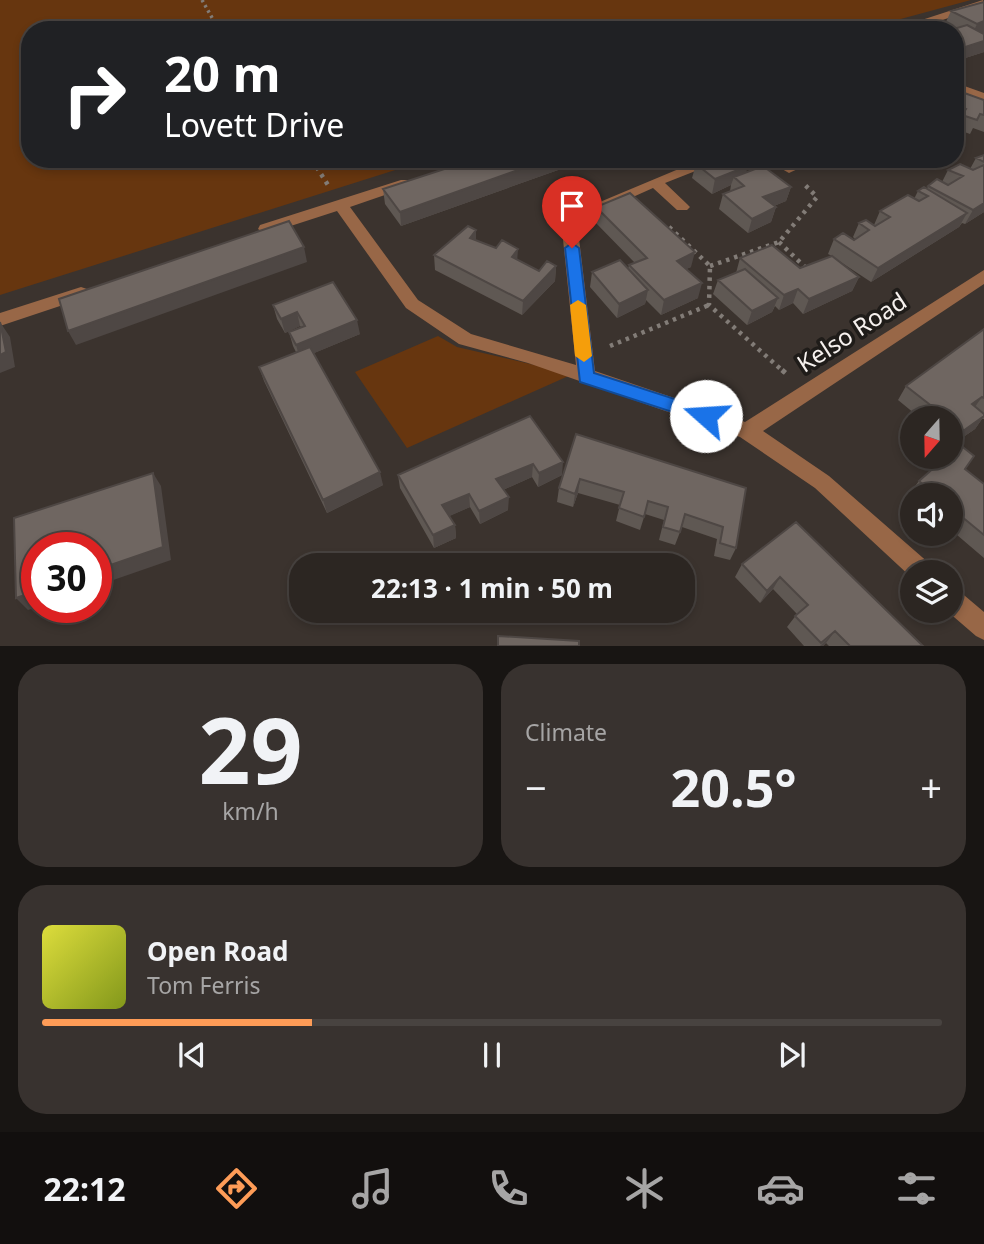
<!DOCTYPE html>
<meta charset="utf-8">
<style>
body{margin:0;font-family:"Noto Sans",sans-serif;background:#38322f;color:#f1f3f6;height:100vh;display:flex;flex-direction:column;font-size:26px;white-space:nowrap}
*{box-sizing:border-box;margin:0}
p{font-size:23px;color:#a6a5a5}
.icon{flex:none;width:38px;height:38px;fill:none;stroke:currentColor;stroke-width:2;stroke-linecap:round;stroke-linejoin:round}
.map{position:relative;height:646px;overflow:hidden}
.side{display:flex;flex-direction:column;gap:18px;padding:18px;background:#181513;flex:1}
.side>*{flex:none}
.top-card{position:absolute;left:21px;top:21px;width:943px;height:147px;border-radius:28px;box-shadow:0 4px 10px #0003,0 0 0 2px #484340;background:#202124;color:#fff;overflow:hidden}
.needle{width:46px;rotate:200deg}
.fabs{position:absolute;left:900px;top:406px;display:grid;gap:14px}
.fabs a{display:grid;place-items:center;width:63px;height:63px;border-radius:50%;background:#2c2622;box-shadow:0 4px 10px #0003,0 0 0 2px #484340;font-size:35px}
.speed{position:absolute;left:21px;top:532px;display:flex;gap:14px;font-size:35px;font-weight:700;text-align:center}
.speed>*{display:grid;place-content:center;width:91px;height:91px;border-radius:50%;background:#2c2622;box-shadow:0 4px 10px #0003,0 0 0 2px #484340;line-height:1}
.speed .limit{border:10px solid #d22;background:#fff;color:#111}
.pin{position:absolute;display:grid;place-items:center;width:60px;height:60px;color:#fff;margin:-72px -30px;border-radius:50% 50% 50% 0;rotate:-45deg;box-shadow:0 0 7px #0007}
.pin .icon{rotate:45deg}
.me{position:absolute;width:77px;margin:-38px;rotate:289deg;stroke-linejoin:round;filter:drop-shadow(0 0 5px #0008)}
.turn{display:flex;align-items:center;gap:24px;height:147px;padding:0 28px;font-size:32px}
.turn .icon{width:91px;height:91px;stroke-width:2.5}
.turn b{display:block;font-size:49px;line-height:60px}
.big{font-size:52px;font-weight:700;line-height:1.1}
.side .card{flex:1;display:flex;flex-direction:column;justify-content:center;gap:10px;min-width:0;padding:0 24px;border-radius:28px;background:#38322f}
.side .dial{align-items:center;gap:0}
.dial b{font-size:91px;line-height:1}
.song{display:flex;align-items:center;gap:21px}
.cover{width:84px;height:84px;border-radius:10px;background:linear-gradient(135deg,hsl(60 70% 55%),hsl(70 70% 35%))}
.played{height:7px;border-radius:4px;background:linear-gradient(90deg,#fe9c57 30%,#484340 30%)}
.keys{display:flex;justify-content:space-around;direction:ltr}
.heat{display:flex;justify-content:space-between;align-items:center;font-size:38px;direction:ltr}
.side .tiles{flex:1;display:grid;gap:18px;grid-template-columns:1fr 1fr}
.card:last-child{grid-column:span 2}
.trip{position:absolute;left:289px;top:553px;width:406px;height:70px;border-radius:28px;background:#2c2622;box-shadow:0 4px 10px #0003,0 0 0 2px #484340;font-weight:700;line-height:70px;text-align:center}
.dock{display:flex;height:112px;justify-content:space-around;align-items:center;background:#120f0e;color:#a6a5a5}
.dock .icon{width:49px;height:49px}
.dock .active{color:#fe9c57}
.dock b{font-size:32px;color:#f1f3f6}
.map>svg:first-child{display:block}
.green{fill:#67360f}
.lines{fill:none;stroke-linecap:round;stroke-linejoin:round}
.path-far2{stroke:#827c77;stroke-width:3.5;stroke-dasharray:2.5 3.5;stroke-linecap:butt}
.path-far1{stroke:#827c77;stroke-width:4.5;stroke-dasharray:3.5 5;stroke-linecap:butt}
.path{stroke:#827c77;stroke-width:5;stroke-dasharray:4.5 6;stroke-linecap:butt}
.service{fill:#986747;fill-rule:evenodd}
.minor{fill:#986747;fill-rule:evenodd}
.wall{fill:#5f5853}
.shaded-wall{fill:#4e4744}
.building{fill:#6f6661;stroke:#4e4744;stroke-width:2}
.route{fill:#1a73e8;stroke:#114b97;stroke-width:2}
.slow{fill:#f59e0b}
.labels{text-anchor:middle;stroke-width:7;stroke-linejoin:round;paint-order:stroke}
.street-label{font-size:24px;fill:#f6f1ee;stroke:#1f1c19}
</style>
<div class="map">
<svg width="984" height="646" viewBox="0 0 984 646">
<rect width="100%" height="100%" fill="#3b332e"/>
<path class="green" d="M0 0H971L860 30H30V159H430L0 295Z
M438 336 457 347 573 374 407 448 355 372Z"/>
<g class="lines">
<path class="path-far2" d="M202 0 219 30
M311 159 313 162"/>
<path class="path-far1" d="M312 160 328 185
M669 227 710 266 709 305 784 372
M779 242 808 270
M710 266 779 242 817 197 804 184
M610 346 709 305"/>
<path class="path" d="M782 370 788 375"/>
<path class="service" d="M799 159H819L789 173 782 169Z"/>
<path class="minor" d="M983 0 984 7 910 30H891Z
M956 83 984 93V101L956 91Z
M693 163 700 167 698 170 665 183 687 204 690 207 687 210H677L653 188 577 222 595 371 745 422 984 270V284L763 431 829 476 930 564 933 572H912V578L815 488 740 437 528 363 459 344 406 308 337 211 266 234 258 229 260 225 401 180H411L413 183 411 186 350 207 418 300 471 334 576 365 561 220 564 217Z
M81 287 87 289 89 293 87 297 0 326V313Z
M950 587 958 590 984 612V640L976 636 947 611H950Z"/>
</g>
<path class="wall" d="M984 2 983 33 984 34V52L956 61V30L945 24 951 11Z
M956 90 984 100V132L973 128 970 134 956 129 958 123 956 121Z
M984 155V212L965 224 962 223 959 227 871 282 836 259 859 277 852 291 803 314 793 303 779 310 775 306 772 312 747 325 713 294 718 280 736 273 740 258 800 268 832 256 828 254 834 239 854 240 855 239 853 237 859 223 874 225 880 211 914 199 918 191 927 189 928 186 942 182 948 170 970 169 976 158Z
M475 159H575V164L401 226 385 204 383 189Z
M769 159H793L778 166Z
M696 164 746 172 791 187 786 201 774 206 776 207 771 222 748 233 719 209 723 194 730 191 731 185 712 194 692 178Z
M596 207 691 267 686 269 698 298 661 315 646 300 645 304 617 318 590 287 592 272 628 269 629 265 635 263 594 221Z
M476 240 539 271 556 266 555 281 522 315 435 270 434 255Z
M273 305 360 334 314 353 383 485 327 513 264 381 259 367 296 352 293 346 289 332 301 327 300 326 285 333 277 319Z
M984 329V419H982L975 429 953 444 950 442V418H920L898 400 906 386Z
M530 416 562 475 538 487 532 477 503 490 508 510 480 524 470 507 449 516 455 525 456 538 434 548 400 488 398 475Z
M576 434 746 488 736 548 730 560 714 556 717 539 682 527 675 545 659 540 664 520 645 514 640 530 616 521 620 505 578 493 573 507 557 502 559 488Z
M965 469 984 484V558L950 529V495H912V497L909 494 919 481Z
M796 522 923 646H829L826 643 823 646H804L787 627 797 614 773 589 760 603 735 577 742 564Z"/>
<path class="shaded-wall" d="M984 21V33L971 37 977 24Z
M984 41V52L956 61V56L959 49Z
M549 159H575V164L401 226 400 212Z
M780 159H793L778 166Z
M748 166 744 180 734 177 731 185 712 194 715 179Z
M791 187 786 201 759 212 763 197Z
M984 203V212L965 224 973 210Z
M776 207 771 222 748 233 752 219Z
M967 213 959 227 871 282 878 268Z
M476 230V245L470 238Z
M304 247 307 262 76 345 68 331Z
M518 249 517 263 512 257Z
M695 252 691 267 674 275 677 261Z
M556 266 555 281 522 315 523 301Z
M859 277 852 291 803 314 809 299Z
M702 283 698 298 661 315 664 300Z
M798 289 793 303 779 310 784 295Z
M648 290 645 304 617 318 619 304Z
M778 298 772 312 747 325 752 311Z
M297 312 300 326 285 333 281 319Z
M357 320 360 334 300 359 296 345Z
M0 322 10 337 15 367 0 373Z
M982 397 972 411V404Z
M984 416 975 429 953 444 963 431Z
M563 462 562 475 538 487 539 473Z
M533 464 532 477 496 493V479Z
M380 472 383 485 327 513 323 500Z
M153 473 161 486 171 560 96 586V570Z
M580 479 578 493 573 507 575 494Z
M469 494 470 507 443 519 442 505Z
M509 497 508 510 480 524 479 511Z
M455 525 456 538 434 548 433 535Z
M780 577 773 589 760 603 767 591Z
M37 591V607L28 610 16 598Z
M835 631 826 643 823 646H820Z"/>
<path class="building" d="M984 2V21L977 24 951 11Z
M967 25 984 34V41L959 49 956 47V30H950Z
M956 90 984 100V115L980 114 977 120 962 115 966 109 956 105Z
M984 155V162L976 158Z
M475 159H549L400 212 383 189Z
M707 159H739L748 166 715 179 696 164Z
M960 164 973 170 984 165V203L973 210 928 186 937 179 948 185 963 176 948 170Z
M763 166 791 187 763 197 776 207 752 219 723 194 744 186 734 177Z
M924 187 967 213 878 268 834 239 843 233 854 240 869 230 859 223 866 220 875 226 890 217 880 211 908 195 919 201 928 196 918 191Z
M630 193 695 252 677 261 702 283 664 300 629 265 647 258 596 207Z
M289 221 304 247 68 331 59 299Z
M468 226 476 230 470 238 496 248 502 240 518 249 512 257 539 271 547 261 556 266 523 301 434 255Z
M772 245 800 268 832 256 859 277 809 299 798 289 784 295 740 258Z
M620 260 648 290 619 304 592 272Z
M745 269 778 298 752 311 718 280Z
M333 282 357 320 296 345 289 332 305 326 297 312 281 319 273 305Z
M0 322 6 352 0 355Z
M984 329V398L982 397 972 404 984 414V416L963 431 950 421V418H947L906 386Z
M310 347 380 472 323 500 259 367Z
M530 416 563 462 539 473 533 464 496 479 509 497 479 511 469 494 442 505 455 525 433 535 398 475Z
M576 434 746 488 736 548 720 543 723 527 685 514 680 532 663 527 668 507 648 501 644 517 619 508 624 492 580 479 575 494 559 488Z
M959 444 974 456 965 469 984 484V535L950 507V495H936L919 481 946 457H950V453Z
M153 473 163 547 96 570V548H37V591L16 598 14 518Z
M796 522 923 646H850L835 631 821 643 795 616 808 605 780 577 767 591 742 564Z
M498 636 579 641V646H498Z"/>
<path class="route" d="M572 243 579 248 594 373 712 411 715 416 712 421 706 423 580 382 565 248Z"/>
<path class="slow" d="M578 300 586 305 592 356 584 362 575 356 570 305Z"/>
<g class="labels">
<g class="street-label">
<text transform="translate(852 333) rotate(-33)" y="8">Kelso Road</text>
</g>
</g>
</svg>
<div class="fabs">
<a><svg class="needle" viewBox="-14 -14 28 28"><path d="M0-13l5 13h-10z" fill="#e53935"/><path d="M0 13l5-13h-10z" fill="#a6a5a5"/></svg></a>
<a><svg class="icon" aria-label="sound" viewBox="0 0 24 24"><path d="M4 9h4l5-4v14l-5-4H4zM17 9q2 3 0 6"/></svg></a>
<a><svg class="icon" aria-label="layers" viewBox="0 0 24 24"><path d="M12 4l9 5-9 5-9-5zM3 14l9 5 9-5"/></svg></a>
</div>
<div class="speed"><div class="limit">30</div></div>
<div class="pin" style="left:572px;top:248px;background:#d93025"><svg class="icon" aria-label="arrive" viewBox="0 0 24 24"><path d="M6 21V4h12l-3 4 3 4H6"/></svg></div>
<svg class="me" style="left:706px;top:416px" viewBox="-20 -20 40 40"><circle r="19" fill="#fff"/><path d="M0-13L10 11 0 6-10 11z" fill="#1a73e8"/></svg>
<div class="trip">22:13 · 1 min · 50 m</div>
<div class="top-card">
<div class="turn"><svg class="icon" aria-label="right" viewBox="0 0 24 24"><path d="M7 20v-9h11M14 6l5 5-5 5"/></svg><div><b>20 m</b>Lovett Drive</div></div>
</div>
</div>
<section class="side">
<div class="tiles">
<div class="card dial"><b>29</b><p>km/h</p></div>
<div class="card"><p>Climate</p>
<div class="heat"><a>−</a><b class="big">20.5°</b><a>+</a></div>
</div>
<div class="card">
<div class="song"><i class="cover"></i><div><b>Open Road</b><p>Tom Ferris</p></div></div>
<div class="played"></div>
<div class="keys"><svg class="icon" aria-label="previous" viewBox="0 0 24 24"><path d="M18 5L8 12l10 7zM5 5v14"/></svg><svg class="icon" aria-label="pause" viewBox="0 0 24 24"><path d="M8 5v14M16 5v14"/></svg><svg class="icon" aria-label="next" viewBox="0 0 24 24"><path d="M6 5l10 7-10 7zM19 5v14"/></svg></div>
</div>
</div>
</section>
<nav class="dock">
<b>22:12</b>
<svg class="icon active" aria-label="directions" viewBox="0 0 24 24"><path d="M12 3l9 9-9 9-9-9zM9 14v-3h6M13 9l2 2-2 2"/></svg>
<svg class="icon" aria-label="music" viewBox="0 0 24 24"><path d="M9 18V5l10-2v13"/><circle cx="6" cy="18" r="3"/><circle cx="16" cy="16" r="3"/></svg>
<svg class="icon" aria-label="phone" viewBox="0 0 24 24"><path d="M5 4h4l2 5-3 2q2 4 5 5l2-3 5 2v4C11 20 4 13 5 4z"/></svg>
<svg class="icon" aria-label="climate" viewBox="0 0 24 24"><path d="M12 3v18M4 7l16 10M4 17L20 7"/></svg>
<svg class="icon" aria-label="car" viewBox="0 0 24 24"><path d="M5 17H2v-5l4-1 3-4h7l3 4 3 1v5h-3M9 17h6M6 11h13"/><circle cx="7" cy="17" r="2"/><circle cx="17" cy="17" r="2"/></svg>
<svg class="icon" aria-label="filters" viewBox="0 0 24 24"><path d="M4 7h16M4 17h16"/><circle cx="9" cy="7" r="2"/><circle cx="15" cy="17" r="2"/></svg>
</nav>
